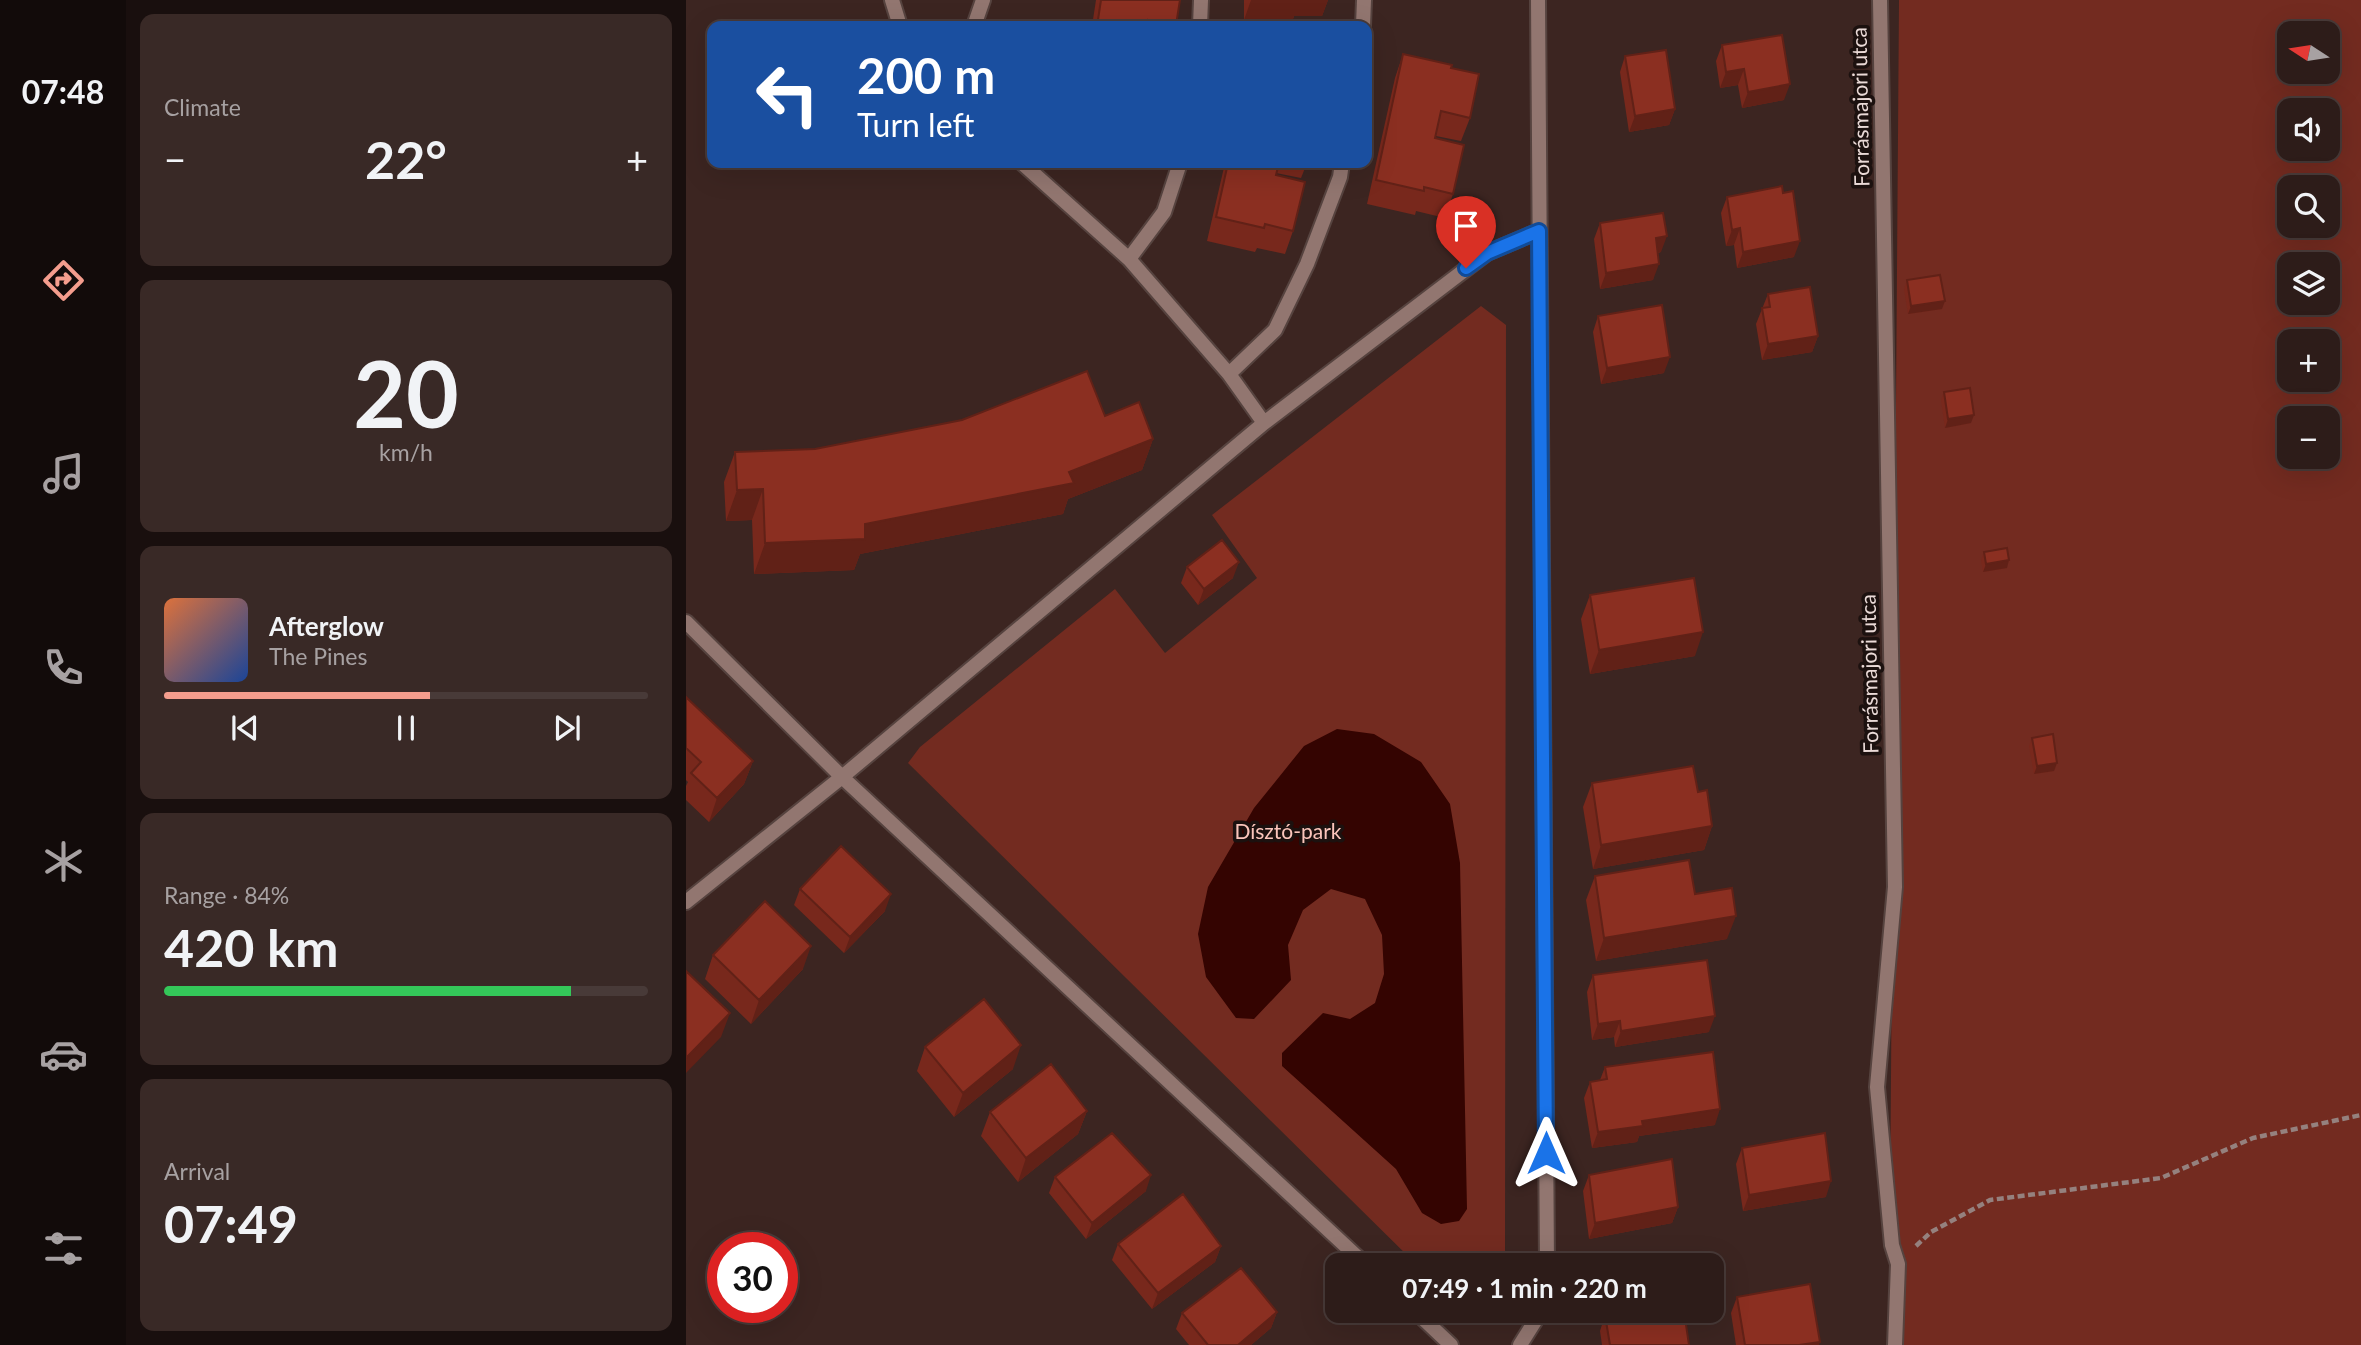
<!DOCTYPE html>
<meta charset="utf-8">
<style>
body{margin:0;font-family:Lato,sans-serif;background:#392926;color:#f1f3f6;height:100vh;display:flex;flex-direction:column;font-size:26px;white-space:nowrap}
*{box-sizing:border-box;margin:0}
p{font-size:23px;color:#a7a1a2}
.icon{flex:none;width:38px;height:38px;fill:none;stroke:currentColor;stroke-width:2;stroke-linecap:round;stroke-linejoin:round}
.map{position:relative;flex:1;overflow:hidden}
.details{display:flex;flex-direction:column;gap:14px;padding:14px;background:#190f0e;width:560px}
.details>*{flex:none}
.hud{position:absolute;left:21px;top:21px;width:665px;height:147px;border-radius:14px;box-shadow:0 7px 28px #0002,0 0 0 2px #483a38;background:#1a4fa0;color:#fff;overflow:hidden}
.needle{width:46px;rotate:282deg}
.controls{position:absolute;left:1591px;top:21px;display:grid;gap:14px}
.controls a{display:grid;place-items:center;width:63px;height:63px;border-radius:14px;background:#2d1c19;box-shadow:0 7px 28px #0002,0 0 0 2px #483a38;font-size:35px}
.speed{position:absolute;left:21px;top:1232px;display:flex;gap:14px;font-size:35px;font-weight:700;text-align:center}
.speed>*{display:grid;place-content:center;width:91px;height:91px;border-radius:50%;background:#2d1c19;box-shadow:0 7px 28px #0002,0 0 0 2px #483a38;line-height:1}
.speed .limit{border:10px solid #d22;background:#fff;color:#111}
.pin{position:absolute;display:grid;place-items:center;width:60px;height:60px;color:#fff;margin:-72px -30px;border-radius:50% 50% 50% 0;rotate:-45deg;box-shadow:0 0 7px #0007}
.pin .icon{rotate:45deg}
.me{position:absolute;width:77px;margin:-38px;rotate:0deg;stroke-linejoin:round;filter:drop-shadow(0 0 5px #0008)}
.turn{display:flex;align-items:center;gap:24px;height:147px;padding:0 35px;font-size:32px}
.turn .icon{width:91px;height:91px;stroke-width:2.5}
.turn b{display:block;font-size:49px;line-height:60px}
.big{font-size:52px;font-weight:700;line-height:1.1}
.details .card{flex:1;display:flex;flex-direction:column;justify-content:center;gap:10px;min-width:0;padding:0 24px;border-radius:14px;background:#392926}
.details .dial{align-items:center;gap:0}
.dial b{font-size:91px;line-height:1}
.song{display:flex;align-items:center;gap:21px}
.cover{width:84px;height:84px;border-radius:10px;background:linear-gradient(135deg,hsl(20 70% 55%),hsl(220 70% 35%))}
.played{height:7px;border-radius:4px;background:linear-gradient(90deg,#f49d8d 55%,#483a38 55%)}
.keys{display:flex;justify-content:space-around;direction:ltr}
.heat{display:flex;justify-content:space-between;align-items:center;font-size:38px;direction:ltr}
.charge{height:10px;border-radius:5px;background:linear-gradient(90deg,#34c759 84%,#483a38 0)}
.trip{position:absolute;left:639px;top:1253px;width:399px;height:70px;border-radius:14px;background:#2d1c19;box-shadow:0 7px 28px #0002,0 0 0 2px #483a38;font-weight:700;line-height:70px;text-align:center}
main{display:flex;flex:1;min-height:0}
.tab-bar{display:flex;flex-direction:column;width:126px;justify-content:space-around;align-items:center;background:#120b0a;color:#a7a1a2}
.tab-bar .icon{width:49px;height:49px}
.tab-bar .current{color:#f49d8d}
.tab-bar b{font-size:32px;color:#f1f3f6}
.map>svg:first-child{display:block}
.green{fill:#732b20;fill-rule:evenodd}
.water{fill:#340401}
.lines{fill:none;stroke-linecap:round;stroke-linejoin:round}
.service-casing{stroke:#56433f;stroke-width:18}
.minor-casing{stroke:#56433f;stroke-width:18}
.path{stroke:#95817e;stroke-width:4.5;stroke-dasharray:7 3.5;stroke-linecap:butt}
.service{stroke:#927670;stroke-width:14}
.minor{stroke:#927670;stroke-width:14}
.wall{fill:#78281c}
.shaded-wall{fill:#612117}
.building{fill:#8b2f21;stroke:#612117;stroke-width:2}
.route-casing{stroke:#114b97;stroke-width:18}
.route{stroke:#1a73e8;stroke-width:12}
.labels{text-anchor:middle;stroke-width:7;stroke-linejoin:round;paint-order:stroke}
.street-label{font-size:21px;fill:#eadad7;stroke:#1c110f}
.park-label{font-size:21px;fill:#fbc5bb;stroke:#1c110f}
</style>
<main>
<nav class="tab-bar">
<b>07:48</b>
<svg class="icon current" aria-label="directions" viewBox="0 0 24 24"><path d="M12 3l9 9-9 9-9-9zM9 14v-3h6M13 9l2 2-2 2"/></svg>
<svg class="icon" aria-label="music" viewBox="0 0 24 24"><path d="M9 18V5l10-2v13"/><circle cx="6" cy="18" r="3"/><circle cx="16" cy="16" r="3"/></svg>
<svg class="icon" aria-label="phone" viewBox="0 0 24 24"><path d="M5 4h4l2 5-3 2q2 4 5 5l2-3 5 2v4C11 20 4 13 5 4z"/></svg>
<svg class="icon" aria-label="climate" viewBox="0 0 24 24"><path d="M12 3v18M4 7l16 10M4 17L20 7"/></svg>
<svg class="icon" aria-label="car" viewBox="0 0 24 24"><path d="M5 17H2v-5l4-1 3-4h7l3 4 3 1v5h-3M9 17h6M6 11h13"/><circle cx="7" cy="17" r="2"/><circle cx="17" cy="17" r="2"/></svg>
<svg class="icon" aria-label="filters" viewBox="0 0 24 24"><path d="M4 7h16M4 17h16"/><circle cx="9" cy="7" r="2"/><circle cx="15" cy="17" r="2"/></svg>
</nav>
<section class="details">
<div class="card"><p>Climate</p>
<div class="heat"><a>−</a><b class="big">22°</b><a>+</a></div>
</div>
<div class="card dial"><b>20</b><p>km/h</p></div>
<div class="card">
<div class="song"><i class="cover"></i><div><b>Afterglow</b><p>The Pines</p></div></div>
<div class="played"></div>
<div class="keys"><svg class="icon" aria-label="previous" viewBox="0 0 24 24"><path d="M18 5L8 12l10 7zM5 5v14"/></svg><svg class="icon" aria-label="pause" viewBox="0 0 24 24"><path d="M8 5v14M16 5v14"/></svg><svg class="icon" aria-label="next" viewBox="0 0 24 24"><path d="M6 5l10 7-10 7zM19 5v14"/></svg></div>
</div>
<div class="card"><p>Range · 84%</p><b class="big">420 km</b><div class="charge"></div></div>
<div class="card"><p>Arrival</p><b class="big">07:49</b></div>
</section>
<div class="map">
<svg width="1675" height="1345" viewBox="0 0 1675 1345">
<rect width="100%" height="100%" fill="#3c2521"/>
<path class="green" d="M1213 0H1675V1345H1203ZM1603 33H1642V72H1603ZM1603 110H1642V149H1603ZM1603 187H1642V226H1603ZM1603 264H1642V303H1603ZM1603 341H1642V380H1603ZM1603 418H1642V457H1603Z
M795 306 820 325 819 1259 816 1265H731L222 763 234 747 429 589 479 653 571 578 526 515Z"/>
<path class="water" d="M651 729 688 734 735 762 764 804 774 863 781 1209 773 1221 755 1224 736 1213 710 1169 596 1066V1053L637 1013 664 1019 689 1003 698 974 696 935 679 899 645 889 617 910 602 945 605 980 568 1019 550 1018 520 977 512 934 522 887 568 808 618 746Z"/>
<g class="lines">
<defs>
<path id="service" d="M288 26 297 0"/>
<path id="minor" d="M206 0 214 26
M852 0 861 1265
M1194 0 1209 887 1191 1087 1206 1245 1212 1264 1209 1345
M514 26 515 0
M677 26 678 0
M336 163 443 259 543 374 578 423
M443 259 478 212 494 163
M543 374 589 330 621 264 654 177 656 163
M0 622 156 777 680 1265
M0 902 156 777 578 423 801 253 853 231
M729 1311 765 1345
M834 1345 851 1318 853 1311"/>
</defs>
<use href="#service" class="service-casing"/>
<use href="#minor" class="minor-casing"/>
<path class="path" d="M1230 1246 1245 1232 1304 1200 1475 1178 1567 1138 1675 1115"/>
<use href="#service" class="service"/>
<use href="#minor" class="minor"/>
</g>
<path class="wall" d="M410 0H494L489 26H406Z
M558 0H642L636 16H608L607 19 558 20Z
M1036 45 1098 100 1056 108 1052 85 1034 88 1030 61Z
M717 54 765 68 784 118 775 141 750 136 749 138 767 194 759 218 730 211 729 215 681 204 709 78Z
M939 56 989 109 983 125 943 132 934 72Z
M539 163H621L615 178 590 173V175L607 231 599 254 571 248 569 252 521 241Z
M1041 197 1108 257 1051 268 1048 245 1040 246 1035 213Z
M914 223 975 252 972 253 967 280 914 289 908 239Z
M1221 280 1256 309 1222 314 1218 289Z
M1082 294 1132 336 1126 352 1076 360 1070 324Z
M912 316 978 373 915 384 907 332Z
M1258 392 1285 423 1259 428 1255 400Z
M419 416 467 439 456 470 382 499 377 514 174 554 168 570 68 574 66 520 40 521 38 482 49 452 129 449Z
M1298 552 1321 568 1297 572 1295 560Z
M501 567 547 578 512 605 495 583Z
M904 595 1009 656 904 674 895 619Z
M0 697 67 761 58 784 23 822 0 800V786L2 782 0 780Z
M1346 738 1371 763 1368 771 1348 774 1343 746Z
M906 783 1012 792 1026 826 1018 850 907 869 897 807Z
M909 876 1009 894 1041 939 910 961 900 900Z
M114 889 199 911 158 953 108 905Z
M27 955 117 969 65 1024 19 979Z
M907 975 1023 1032 929 1047 928 1037 906 1040 901 992Z
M239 1047 327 1069 268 1117 231 1071Z
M919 1067 1029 1125 953 1136 951 1142 906 1148 898 1098 904 1082 914 1080Z
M401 1111 392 1134 332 1182 295 1136 304 1112Z
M1056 1148 1140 1197 1057 1211 1050 1164Z
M903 1175 992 1207 986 1223 903 1239 897 1191Z
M369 1177 460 1191 400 1239 363 1193Z
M432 1244 535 1246 529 1262 466 1309 426 1260Z
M1051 1297 1133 1345H1050L1045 1313Z
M591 1312 585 1328 565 1345H503L490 1329 496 1313Z
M919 1315 1003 1345H916L914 1331Z"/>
<path class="shaded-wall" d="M565 0H642L636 16H608L607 19 558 20Z
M1058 69 1052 85 1034 88 1040 72Z
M1104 84 1098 100 1056 108 1062 92Z
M989 109 983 125 943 132 949 116Z
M1054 228 1048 245 1040 246 1046 230Z
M981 236 975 252 964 254 970 238Z
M1114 241 1108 257 1051 268 1057 252Z
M973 264 967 280 914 289 920 273Z
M1259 301 1256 309 1222 314 1225 306Z
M1132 336 1126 352 1076 360 1082 344Z
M984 357 978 373 915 384 921 368Z
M1288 415 1285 423 1259 428 1262 419Z
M467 439 456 470 382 499 377 514 174 554 168 570 68 574 79 543 179 524 383 472Z
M77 489 66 520 40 521 51 490Z
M1323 560 1321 568 1297 572 1300 564Z
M553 562 547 578 512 605 518 589Z
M1017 632 1009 656 904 674 913 650Z
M67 761 58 784 23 822 31 798Z
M1371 763 1368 771 1348 774 1351 766Z
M1026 826 1018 850 907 869 915 845Z
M205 894 199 911 158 953 164 937Z
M1050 916 1041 939 910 961 918 938Z
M125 946 117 969 65 1024 73 1000Z
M44 1013 35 1037 0 1073V1058Z
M1029 1016 1023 1032 929 1047 935 1031Z
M934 1021 928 1037 906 1040 912 1024Z
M335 1045 327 1069 268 1117 277 1093Z
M1034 1109 1029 1125 953 1136 951 1142 906 1148 912 1132 956 1121Z
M401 1111 392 1134 332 1182 340 1158Z
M465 1175 460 1191 400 1239 406 1223Z
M1145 1181 1140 1197 1057 1211 1063 1195Z
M992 1207 986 1223 903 1239 909 1223Z
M535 1246 529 1262 466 1309 472 1293Z
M591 1312 585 1328 565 1345H552Z
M1134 1342 1133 1345H1113Z"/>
<path class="building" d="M415 0H494L490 25 462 20 461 26H411Z
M1096 35 1104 84 1062 92 1058 69 1040 72 1036 45Z
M980 50 989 109 949 116 939 56Z
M717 54 766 65 765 68 793 74 784 118 755 111 749 138 778 145 767 194 738 187V191L690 180Z
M542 163H593L590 175 619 182 607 231 579 224 578 228 530 217Z
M1096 186 1097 193 1107 191 1114 241 1057 252 1054 228 1046 230 1041 197Z
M977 213 981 236 970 238 973 264 920 273 914 223Z
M1254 275 1259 301 1225 306 1221 280Z
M1124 287 1132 336 1082 344 1076 308 1084 307 1082 294Z
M976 305 984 357 921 368 912 316Z
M401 371 419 416 453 402 467 439 383 472 388 483 179 524V539L79 543 77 489 51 490 49 452 129 449 276 420Z
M1284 388 1288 415 1262 419 1258 392Z
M536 540 553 562 518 589 501 567Z
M1321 548 1323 560 1300 564 1298 552Z
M1008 578 1017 632 913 650 904 595Z
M0 697 67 761 31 798 5 773 15 762 0 748Z
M1367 734 1371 763 1351 766 1346 738Z
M1007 766 1012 792 1021 790 1026 826 915 845 906 783Z
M155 846 205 894 164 937 114 889Z
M1003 860 1009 894 1046 888 1050 916 918 938 909 876Z
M79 901 125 946 73 1000 27 955Z
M1021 960 1029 1016 935 1031 934 1021 912 1024 907 975Z
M0 971 44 1013 0 1058Z
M298 999 335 1045 277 1093 239 1047Z
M1027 1052 1034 1109 956 1121 957 1126 912 1132 904 1082 921 1079 919 1067Z
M365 1064 401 1111 340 1158 304 1112Z
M426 1133 465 1175 406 1223 369 1177Z
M1139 1133 1145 1181 1063 1195 1056 1148Z
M986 1159 992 1207 909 1223 903 1175Z
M497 1194 535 1246 472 1293 432 1244Z
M555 1268 591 1312 552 1345H522L496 1313Z
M1124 1284 1134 1342 1113 1345H1059L1051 1297Z
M944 1311H998L1003 1345H924L919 1315Z"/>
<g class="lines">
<defs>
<path id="route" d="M780 268 801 253 853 231 860 1153"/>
</defs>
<use href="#route" class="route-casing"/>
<use href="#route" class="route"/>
</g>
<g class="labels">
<g class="street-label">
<text transform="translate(1175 107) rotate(-91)" y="7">Forrásmajori utca</text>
<text transform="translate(1184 674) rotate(-91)" y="7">Forrásmajori utca</text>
</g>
<g class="park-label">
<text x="602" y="839">Dísztó-park</text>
</g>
</g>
</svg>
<div class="controls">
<a><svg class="needle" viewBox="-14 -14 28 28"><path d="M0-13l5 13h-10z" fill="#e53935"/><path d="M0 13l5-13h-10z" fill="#a7a1a2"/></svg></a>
<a><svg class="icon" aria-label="sound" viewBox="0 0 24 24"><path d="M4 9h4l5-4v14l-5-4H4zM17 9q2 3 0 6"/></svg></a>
<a><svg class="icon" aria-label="search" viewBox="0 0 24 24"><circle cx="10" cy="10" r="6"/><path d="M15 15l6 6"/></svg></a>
<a><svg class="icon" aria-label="layers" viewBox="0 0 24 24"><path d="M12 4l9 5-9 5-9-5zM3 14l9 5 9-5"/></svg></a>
<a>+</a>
<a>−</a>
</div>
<div class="speed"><div class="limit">30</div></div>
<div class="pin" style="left:780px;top:268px;background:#d93025"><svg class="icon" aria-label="arrive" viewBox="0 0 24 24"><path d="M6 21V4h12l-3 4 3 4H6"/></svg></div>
<svg class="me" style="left:860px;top:1153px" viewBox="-20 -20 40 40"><path d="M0-17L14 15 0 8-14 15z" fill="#1a73e8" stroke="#fff" stroke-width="4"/></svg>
<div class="trip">07:49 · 1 min · 220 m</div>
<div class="hud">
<div class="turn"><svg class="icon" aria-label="left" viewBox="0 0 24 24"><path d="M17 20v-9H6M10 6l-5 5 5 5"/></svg><div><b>200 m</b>Turn left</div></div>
</div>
</div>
</main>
